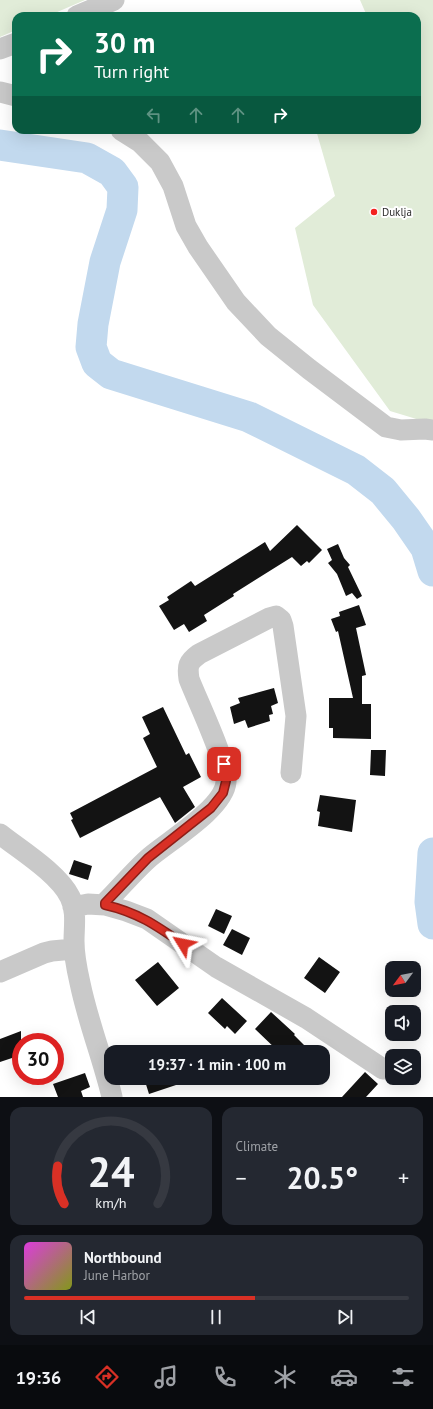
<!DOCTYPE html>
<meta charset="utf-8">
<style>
body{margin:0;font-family:"PT Sans",sans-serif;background:#242831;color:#f1f3f6;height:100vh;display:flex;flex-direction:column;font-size:15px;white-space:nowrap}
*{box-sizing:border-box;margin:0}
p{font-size:13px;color:#9ea1a6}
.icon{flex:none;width:22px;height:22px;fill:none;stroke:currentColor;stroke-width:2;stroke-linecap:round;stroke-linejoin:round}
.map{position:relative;height:1097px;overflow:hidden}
.details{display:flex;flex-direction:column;gap:10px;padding:10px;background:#0d0f14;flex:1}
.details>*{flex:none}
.hud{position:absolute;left:12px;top:12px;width:409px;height:122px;border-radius:12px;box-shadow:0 4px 16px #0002;background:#0b6e4f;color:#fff;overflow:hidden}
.needle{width:26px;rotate:238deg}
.tools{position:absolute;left:385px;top:961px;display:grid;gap:8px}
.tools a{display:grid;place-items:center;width:36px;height:36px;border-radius:8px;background:#171b24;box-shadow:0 4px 16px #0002;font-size:20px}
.speed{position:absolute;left:12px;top:1033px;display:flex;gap:8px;font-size:20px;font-weight:700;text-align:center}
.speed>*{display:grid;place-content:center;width:52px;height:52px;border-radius:50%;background:#171b24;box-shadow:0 4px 16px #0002;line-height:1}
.speed .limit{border:6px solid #d22;background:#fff;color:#111}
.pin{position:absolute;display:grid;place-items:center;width:34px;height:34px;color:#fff;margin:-17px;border-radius:8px;box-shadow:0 2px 6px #0006}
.me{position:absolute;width:44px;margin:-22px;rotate:305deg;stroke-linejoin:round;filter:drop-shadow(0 0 3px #0008)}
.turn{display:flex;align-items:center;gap:14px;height:84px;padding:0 16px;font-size:18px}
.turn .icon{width:52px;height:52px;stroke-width:2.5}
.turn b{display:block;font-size:28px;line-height:34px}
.lanes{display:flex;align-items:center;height:38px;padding:0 16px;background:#0003;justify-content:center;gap:20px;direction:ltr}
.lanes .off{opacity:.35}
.big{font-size:30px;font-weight:600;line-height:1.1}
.details .card{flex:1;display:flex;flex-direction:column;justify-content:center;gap:6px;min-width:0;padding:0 14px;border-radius:12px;background:#242831}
.details .dial{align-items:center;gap:0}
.dial svg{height:104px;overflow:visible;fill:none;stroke:#363941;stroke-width:7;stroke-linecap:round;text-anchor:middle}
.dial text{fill:#f1f3f6;stroke:none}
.song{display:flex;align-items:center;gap:12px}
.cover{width:48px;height:48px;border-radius:6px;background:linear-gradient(135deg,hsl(300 70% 55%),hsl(70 70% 35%))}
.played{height:4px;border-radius:2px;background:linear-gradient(90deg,#d93025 60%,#363941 60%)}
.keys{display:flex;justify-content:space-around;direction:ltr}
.heat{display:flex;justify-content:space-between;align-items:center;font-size:22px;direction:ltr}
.details .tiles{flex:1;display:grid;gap:10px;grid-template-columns:1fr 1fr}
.card:last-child{grid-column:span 2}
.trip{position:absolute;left:104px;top:1045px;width:226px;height:40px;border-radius:12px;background:#171b24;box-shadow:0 4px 16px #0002;font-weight:600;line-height:40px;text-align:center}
.tabs{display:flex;height:64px;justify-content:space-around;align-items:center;background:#090b0e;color:#9ea1a6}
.tabs .icon{width:28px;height:28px}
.tabs .active{color:#d93025}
.tabs b{font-size:18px;color:#f1f3f6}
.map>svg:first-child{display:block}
.green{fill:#e1ecd8}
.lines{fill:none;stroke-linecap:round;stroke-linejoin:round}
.river{stroke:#c2d9ee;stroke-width:31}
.building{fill:#131313}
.minor{stroke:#c9c9c9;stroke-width:21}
.route-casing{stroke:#8d1f18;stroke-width:10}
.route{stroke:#d93025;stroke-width:7}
.poi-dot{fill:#f3211f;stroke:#fff;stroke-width:1.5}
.labels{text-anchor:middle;stroke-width:4;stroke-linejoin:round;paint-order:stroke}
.poi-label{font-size:11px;fill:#2c2c2c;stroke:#fff;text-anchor:start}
</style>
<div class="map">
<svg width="433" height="1097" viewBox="0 0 433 1097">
<rect width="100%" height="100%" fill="#fff"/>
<path class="green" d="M0 0H85L48 16H16V30L0 37Z
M360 0H433V424L390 411 313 305 295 228 335 196 316 130H417V16H367Z"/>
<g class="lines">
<path class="river" d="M0 145 87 158 112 172 123 187 122 210 105 262 93 324 91 347 97 363 111 374 249 417 356 470 383 491 406 519 426 548 433 571
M433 853 430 902 433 924"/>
</g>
<path class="building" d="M297 525 322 550 309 563 307 561 301 566 292 557 233 594 234 596 204 615 207 621 189 632 184 624 174 630 159 606 169 600 167 597 191 581 195 586 265 542 270 551Z
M338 544 344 558 350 565 348 567 362 596 357 599 352 593 346 596 337 574 328 563 332 560 327 549Z
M359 605 366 625 356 628 366 675 362 676V704H371V739L333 738V728H329V698H353L338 631 336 632 331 619 340 616 339 612Z
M274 688 278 703 271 706 273 714 269 715 270 721 248 728 245 720 234 724 230 707 240 703 238 698Z
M163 707 186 755 189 753 201 777 183 787 195 807 175 823 160 797 80 838 71 820 73 819 70 813 157 767 143 738 150 734 142 717Z
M371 750H386L385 776 370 775Z
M320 795 356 800 352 832 318 826 320 812 317 811Z
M74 860 92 866 88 880 69 874Z
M216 909 232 916 224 934 208 926Z
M232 929 250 938 242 955 223 945Z
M319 957 340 972 325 993 304 978Z
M158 962 179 988 157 1006 135 980Z
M222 998 247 1021 235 1034 227 1026 225 1029 208 1013Z
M271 1012 295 1034 294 1035 311 1052H279L255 1029Z
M21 1031V1055L0 1062V1039Z
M365 1072 378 1084 366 1097H342Z
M85 1073 90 1087 81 1091 83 1097H58L53 1084Z
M144 1078H188V1081L149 1094Z"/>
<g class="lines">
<path class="minor" d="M77 16 114 0
M0 49 16 43
M0 92 16 96
M121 130 140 142 160 162 173 186 186 226 198 247 236 302 268 336 309 369 386 427 401 430 425 429 433 430
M0 834C20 850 58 873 70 897 77 911 74 926 74 941 74 955 77 970 80 983 88 1022 103 1059 112 1097
M105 905 107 901C121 887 136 869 150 857 170 840 224 808 226 782 228 764 197 700 189 679 187 666 188 662 199 654L269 618 276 616 281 620 283 626 296 716 291 773
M73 907 88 904 105 905 126 911 147 919 216 967 306 1018 383 1069
M0 972 44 953 52 951 74 949"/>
</g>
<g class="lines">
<defs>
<path id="route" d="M183 944C157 926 137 912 105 905V903L148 858 211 808 223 793 226 781 224 764"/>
</defs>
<use href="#route" class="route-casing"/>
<use href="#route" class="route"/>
</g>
<circle class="poi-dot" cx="374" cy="212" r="4"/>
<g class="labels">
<g class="poi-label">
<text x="382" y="216">Duklja</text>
</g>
</g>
</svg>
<div class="tools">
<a><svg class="needle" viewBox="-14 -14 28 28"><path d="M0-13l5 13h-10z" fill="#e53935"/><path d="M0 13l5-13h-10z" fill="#9ea1a6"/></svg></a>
<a><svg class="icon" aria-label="sound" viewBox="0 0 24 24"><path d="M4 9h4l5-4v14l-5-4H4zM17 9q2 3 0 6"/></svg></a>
<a><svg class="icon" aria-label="layers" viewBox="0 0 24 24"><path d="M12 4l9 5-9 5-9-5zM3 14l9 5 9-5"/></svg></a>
</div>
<div class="speed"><div class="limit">30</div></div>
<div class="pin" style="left:224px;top:764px;background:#d93025"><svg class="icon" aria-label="arrive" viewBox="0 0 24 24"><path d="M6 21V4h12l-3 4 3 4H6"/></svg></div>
<svg class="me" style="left:183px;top:944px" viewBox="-20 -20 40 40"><path d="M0-17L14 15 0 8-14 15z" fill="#d93025" stroke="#fff" stroke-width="4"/></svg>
<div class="trip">19:37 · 1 min · 100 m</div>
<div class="hud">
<div class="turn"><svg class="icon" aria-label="right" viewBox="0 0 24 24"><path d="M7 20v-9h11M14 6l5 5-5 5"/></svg><div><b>30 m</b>Turn right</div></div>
<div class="lanes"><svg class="icon off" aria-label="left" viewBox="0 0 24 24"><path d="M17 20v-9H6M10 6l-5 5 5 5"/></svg><svg class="icon off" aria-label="ahead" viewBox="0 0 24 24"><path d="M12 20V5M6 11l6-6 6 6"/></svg><svg class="icon off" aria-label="ahead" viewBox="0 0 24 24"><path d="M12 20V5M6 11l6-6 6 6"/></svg><svg class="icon" aria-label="right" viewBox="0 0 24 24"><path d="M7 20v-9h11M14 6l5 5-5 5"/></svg></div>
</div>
</div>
<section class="details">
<div class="tiles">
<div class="card dial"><svg viewBox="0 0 100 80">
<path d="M14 69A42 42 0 1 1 86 69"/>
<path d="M14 69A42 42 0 0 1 9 40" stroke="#d93025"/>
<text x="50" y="56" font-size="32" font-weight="700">24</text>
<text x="50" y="72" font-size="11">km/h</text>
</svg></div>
<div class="card"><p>Climate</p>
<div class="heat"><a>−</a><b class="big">20.5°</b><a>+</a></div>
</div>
<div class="card">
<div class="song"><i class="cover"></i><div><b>Northbound</b><p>June Harbor</p></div></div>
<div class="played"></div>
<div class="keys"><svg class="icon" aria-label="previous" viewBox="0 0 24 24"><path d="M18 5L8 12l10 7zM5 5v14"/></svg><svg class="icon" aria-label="pause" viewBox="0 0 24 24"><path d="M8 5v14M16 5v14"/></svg><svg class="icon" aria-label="next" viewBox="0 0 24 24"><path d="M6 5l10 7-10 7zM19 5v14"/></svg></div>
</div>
</div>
</section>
<nav class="tabs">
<b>19:36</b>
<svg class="icon active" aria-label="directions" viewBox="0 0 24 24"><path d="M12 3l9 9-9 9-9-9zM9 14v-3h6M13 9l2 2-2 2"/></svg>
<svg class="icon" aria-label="music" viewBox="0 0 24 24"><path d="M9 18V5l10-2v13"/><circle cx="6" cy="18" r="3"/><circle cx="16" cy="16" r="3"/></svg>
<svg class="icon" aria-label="phone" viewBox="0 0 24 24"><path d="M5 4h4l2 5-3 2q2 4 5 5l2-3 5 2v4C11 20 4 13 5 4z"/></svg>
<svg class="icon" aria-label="climate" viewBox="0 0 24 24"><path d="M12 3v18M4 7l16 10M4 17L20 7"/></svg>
<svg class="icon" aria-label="car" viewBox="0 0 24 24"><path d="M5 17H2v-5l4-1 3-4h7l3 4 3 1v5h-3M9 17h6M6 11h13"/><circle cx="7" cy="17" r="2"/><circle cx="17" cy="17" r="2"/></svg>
<svg class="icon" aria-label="filters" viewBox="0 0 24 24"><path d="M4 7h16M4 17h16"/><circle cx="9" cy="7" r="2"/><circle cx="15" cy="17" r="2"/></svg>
</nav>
